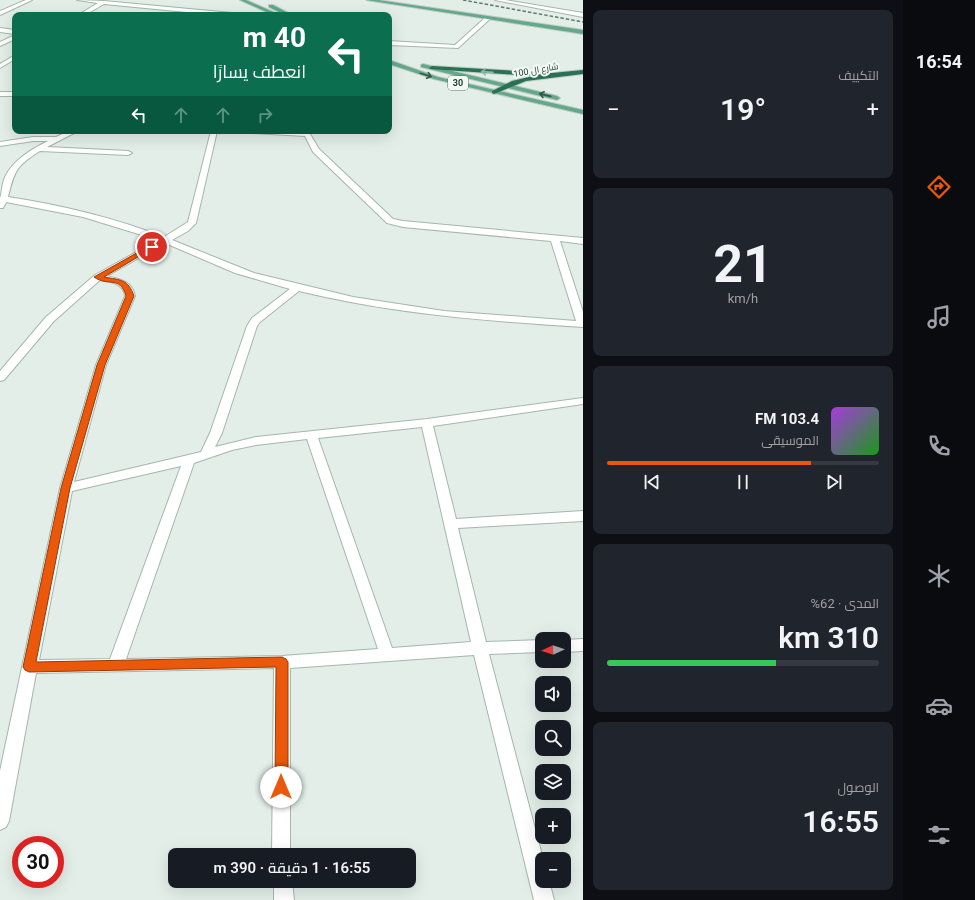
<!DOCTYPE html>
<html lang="ar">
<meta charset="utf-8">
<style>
body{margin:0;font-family:Roboto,Cairo,sans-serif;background:#20242c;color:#f1f3f6;direction:rtl;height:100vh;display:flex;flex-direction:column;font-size:15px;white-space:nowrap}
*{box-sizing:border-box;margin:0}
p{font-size:13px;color:#9ea1a6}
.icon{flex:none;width:22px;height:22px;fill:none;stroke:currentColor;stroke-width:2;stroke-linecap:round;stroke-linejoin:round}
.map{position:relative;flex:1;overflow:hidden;direction:ltr}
.side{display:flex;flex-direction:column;gap:10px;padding:10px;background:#0d0f14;width:320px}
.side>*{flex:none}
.top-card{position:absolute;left:12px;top:12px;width:380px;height:122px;border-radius:8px;box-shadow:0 4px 16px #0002;direction:rtl;background:#0b6e4f;color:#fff;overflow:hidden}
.needle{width:26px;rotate:267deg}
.controls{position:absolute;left:535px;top:632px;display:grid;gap:8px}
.controls a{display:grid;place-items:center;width:36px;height:36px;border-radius:8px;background:#171b24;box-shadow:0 4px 16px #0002;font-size:20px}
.speed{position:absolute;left:12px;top:836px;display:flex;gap:8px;font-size:20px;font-weight:700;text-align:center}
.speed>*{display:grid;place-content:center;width:52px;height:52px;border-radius:50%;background:#171b24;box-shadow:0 4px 16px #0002;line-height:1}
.speed .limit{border:6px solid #d22;background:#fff;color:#111}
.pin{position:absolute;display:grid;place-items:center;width:34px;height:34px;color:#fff;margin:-17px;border:2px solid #fff;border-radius:50%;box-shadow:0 1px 4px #0007}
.me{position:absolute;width:44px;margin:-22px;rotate:0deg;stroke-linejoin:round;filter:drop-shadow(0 0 3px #0008)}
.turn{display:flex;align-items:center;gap:14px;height:84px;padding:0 20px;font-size:18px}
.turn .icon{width:52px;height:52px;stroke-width:2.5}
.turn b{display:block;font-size:28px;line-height:34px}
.lanes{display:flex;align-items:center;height:38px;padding:0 20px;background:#0003;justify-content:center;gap:20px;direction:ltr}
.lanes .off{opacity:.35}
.big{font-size:30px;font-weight:600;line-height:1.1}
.side .card{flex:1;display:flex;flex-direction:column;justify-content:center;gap:6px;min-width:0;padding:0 14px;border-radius:8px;background:#20242c}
.side .dial{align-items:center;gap:0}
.dial b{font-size:52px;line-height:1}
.song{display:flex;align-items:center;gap:12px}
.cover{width:48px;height:48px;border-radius:6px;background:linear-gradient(135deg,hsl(280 70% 55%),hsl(120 70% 35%))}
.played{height:4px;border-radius:2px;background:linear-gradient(90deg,#ea580c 75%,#363941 75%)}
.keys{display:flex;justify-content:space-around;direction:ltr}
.heat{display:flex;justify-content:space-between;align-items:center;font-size:22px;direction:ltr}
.charge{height:6px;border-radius:3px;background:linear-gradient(90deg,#34c759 62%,#363941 0)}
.trip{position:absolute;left:168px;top:848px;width:248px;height:40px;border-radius:8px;background:#171b24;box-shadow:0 4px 16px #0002;font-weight:600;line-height:40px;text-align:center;direction:rtl}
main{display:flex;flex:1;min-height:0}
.tab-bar{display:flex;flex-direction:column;width:72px;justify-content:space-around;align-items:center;background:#090b0e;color:#9ea1a6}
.tab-bar .icon{width:28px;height:28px}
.tab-bar .current{color:#ea580c}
.tab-bar b{font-size:18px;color:#f1f3f6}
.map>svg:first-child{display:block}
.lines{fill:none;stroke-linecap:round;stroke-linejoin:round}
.minor-casing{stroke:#a4b7ad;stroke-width:2}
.tertiary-casing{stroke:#a4b7ad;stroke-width:2}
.primary-casing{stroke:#c1cac6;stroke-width:2}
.motorway-casing{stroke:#c1cac6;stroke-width:2}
.minor{fill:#fff;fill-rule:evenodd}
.tertiary{fill:#fff;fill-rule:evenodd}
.primary{fill:#62a88a;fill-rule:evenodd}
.motorway{fill:#297055;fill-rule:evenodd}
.rail{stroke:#5b7c6d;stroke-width:1.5;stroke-dasharray:3.5 2;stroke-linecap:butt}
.oneway{stroke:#8eb5a5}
.oneway2{stroke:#305b48}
.route{fill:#ea580c;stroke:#983908}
.labels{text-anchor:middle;stroke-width:4;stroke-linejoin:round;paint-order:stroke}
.far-street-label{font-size:9px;fill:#204132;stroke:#f3faf5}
.shield{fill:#f3faf5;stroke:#5f786c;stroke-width:1}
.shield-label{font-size:9px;font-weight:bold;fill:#204132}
</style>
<main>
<nav class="tab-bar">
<b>16:54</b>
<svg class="icon current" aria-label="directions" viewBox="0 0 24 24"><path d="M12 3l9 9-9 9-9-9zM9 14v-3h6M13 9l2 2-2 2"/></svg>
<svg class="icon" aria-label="music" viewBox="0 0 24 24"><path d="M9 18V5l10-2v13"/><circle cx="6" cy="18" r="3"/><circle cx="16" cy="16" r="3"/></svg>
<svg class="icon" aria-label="phone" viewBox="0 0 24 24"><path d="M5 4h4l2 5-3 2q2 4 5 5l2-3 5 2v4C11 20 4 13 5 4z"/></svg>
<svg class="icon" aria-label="climate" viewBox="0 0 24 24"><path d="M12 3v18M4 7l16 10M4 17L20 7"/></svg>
<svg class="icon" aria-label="car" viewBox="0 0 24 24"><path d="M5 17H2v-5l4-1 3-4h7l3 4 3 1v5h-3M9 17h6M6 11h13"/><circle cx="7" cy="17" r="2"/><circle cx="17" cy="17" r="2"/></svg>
<svg class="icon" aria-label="filters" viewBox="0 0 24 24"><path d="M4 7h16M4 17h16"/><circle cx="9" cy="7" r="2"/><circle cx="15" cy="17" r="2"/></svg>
</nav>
<section class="side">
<div class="card"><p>التكييف</p>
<div class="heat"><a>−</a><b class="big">19°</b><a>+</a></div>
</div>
<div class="card dial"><b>21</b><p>km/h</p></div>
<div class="card">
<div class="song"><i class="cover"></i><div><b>103.4 FM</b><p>الموسيقى</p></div></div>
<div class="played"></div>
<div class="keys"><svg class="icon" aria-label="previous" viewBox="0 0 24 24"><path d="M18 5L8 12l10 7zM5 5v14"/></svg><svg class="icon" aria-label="pause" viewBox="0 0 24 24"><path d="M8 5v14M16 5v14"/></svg><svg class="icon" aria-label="next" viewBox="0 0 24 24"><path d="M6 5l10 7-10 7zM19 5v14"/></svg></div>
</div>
<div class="card"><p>المدى · 62%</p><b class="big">310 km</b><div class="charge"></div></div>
<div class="card"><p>الوصول</p><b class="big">16:55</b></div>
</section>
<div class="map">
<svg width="583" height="900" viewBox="0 0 583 900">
<rect width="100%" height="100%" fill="#e2eee7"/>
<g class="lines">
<defs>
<path id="minor" d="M26 0H32L0 15V11Z
M77 0 104 1 232 13 235 15H217L104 4 85 15H78L98 3Z
M495 0H505L583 13V17Z
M486 17 491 18 458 48 389 45V41L455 45Z
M0 28 15 30V34L0 32Z
M15 35V39L0 46V42Z
M15 55V59L0 68V64Z
M0 92H15V96H0Z
M69 131H78L47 147 128 151 132 153 128 155 40 151C17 165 14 171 8 197 62 205 114 218 164 237L188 222 211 131H217L196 223 188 231 172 240 254 273 353 297 444 311 576 321 551 241 403 227 387 223 313 152 305 136 253 133 250 131H312L310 134 319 149 393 219 403 221 583 238V244L560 241 583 312V327C486 321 394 314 299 291L260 322 257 326 222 433 215 447 256 437 427 419 583 398V404L433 426 456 519 583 511V521L458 528 486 642 542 640V652L489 654 543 859 542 881H549L554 900H534L474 655 290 668V855H272L274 668 36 673 9 821 6 827 0 830V771L60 488 96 365 125 296C123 283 111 282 100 280L54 321 4 380 0 381V371L46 317 95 275 158 240 83 217 1 201 0 199C2 192 2 184 5 177 13 160 32 149 48 141H33L0 146V142L33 137H56ZM165 243 235 273 290 289 252 318 247 326 210 433 201 452 74 482 106 365 135 296C132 281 120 279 107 276ZM422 427 471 642 392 648 318 438ZM307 439 378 649 282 656 126 659 194 463 232 450 256 445ZM181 466 110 659 39 660 72 491Z
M583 639V651L564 652V640Z
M274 881H292L294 900H274Z"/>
<path id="tertiary" d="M0 197H7L8 199 3 208H0Z"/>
<path id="primary" d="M240 0H246L280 15H273Z
M366 0H378L583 30V34Z
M269 5H273L292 15H285L269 7Z
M389 60 438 77 583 110V114L434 79 389 64Z
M423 64 557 96 560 98 557 100 421 67V65Z"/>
<path id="motorway" d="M432 66 552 73 583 70V74L526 81 494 94 492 93V91L512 81 533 76 430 69 429 68Z"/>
</defs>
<use href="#minor" class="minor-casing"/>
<use href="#tertiary" class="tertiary-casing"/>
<use href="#primary" class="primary-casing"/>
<use href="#motorway" class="motorway-casing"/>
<use href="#minor" class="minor"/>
<use href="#tertiary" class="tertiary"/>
<use href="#primary" class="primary"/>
<use href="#motorway" class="motorway"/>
<path class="rail" d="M463 0 583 22"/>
</g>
<defs><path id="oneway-shaft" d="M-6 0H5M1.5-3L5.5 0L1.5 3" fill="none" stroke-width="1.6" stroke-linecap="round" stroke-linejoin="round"/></defs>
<use class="oneway" href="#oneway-shaft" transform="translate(487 72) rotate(-176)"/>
<g class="oneway2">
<use href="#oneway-shaft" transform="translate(426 75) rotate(17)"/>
<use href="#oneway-shaft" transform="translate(545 95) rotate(-167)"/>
</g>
<path class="route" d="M149 246 155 247 104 277C121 280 128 279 134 296L105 365 70 488 36 662 282 657 286 659 288 662V787L286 791 281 793 277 791 275 787 276 667 29 672 25 670 23 667 61 488 97 365 126 296C120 275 108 287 94 277Z"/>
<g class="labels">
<g class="far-street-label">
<text transform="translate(536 70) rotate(-10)" y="3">شارع ال 100</text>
</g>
<rect class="shield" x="448" y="76" width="20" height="14" rx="3"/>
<g class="shield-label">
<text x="458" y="86">30</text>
</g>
</g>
</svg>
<div class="controls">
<a><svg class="needle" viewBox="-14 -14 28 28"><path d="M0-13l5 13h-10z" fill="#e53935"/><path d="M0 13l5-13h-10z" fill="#9ea1a6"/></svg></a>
<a><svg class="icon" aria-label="sound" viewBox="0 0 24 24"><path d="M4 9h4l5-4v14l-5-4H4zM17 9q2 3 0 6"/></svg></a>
<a><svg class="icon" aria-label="search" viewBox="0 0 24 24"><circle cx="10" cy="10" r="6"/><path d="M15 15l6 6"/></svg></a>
<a><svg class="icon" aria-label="layers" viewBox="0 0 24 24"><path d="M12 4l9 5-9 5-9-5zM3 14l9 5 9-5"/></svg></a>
<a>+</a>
<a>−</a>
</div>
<div class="speed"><div class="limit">30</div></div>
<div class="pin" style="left:152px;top:247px;background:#d93025"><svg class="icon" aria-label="arrive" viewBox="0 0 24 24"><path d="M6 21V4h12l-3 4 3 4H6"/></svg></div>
<svg class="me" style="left:281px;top:787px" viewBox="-20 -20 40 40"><circle r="19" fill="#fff"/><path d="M0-13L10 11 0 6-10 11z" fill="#ea580c"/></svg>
<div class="trip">16:55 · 1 دقيقة · 390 m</div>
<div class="top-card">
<div class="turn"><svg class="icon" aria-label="left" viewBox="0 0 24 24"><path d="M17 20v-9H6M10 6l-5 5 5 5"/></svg><div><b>40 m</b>انعطف يسارًا</div></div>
<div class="lanes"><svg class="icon" aria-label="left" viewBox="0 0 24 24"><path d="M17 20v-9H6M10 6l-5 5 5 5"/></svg><svg class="icon off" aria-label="ahead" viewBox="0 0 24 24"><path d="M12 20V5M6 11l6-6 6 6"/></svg><svg class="icon off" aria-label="ahead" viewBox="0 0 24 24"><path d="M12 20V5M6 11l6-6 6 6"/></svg><svg class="icon off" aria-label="right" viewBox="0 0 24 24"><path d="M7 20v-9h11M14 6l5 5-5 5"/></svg></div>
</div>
</div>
</main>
